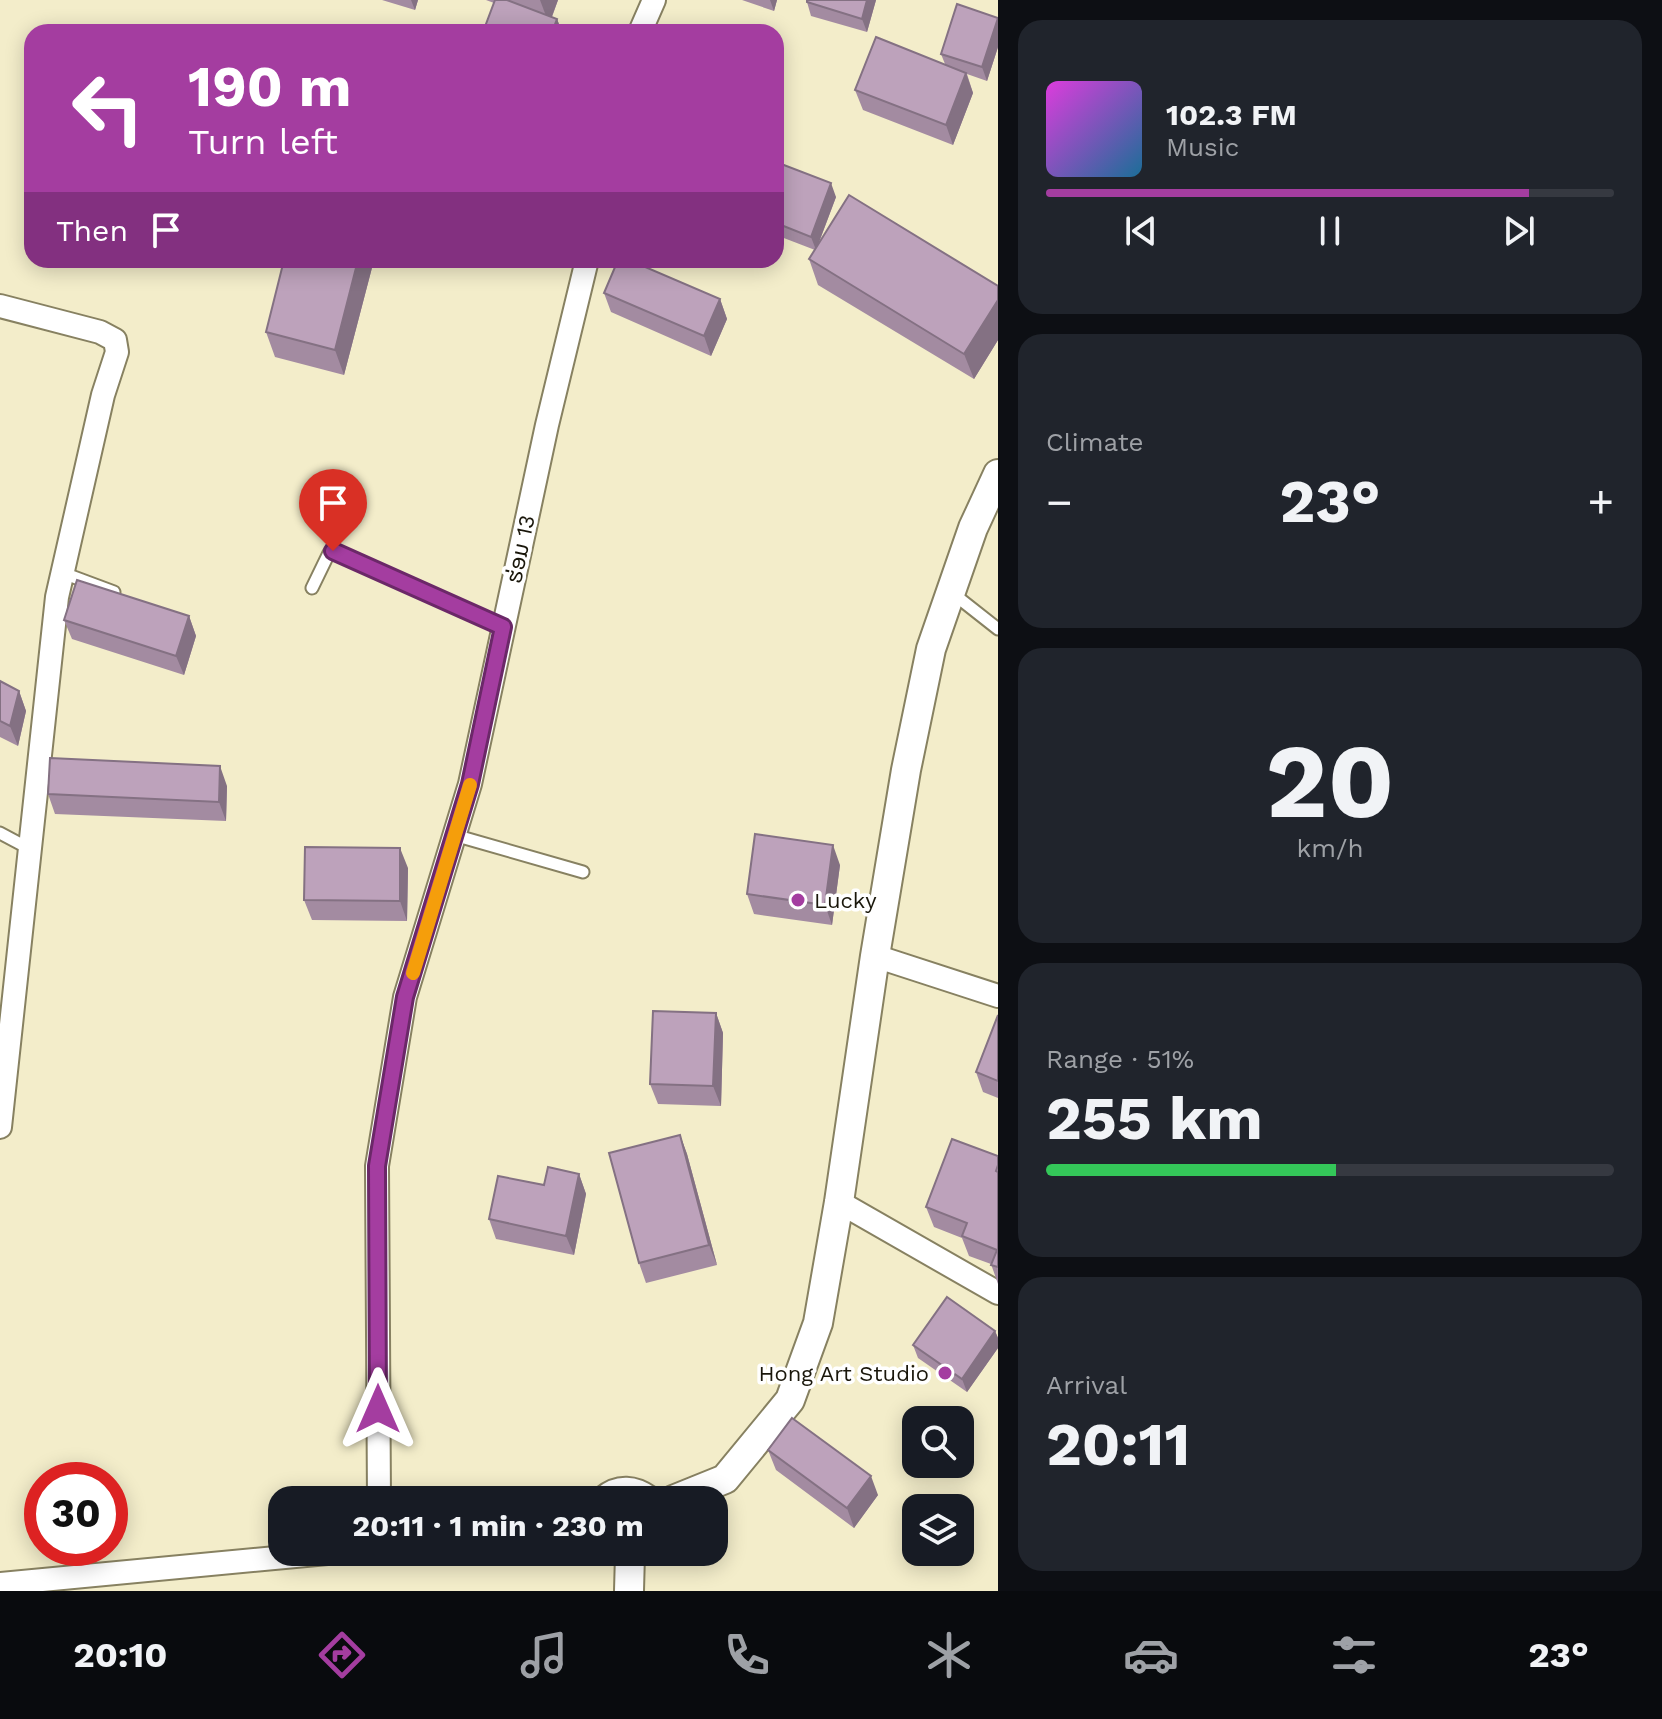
<!DOCTYPE html>
<meta charset="utf-8">
<style>
body{margin:0;font-family:"Work Sans","Noto Sans Lao",sans-serif;background:#20242c;color:#f1f3f6;height:100vh;display:flex;flex-direction:column;font-size:30px;white-space:nowrap}
*{box-sizing:border-box;margin:0}
p{font-size:26px;color:#9ea1a6}
.icon{flex:none;width:44px;height:44px;fill:none;stroke:currentColor;stroke-width:2;stroke-linecap:round;stroke-linejoin:round}
.map{position:relative;flex:1;overflow:hidden}
.side{display:flex;flex-direction:column;gap:20px;padding:20px;background:#0d0f14;width:664px}
.side>*{flex:none}
.banner{position:absolute;left:24px;top:24px;width:760px;height:244px;border-radius:24px;box-shadow:0 4px 20px #0003;background:#a43da0;color:#fff;overflow:hidden}
.controls{position:absolute;left:902px;top:1406px;display:grid;gap:16px}
.controls a{display:grid;place-items:center;width:72px;height:72px;border-radius:16px;background:#171b24;box-shadow:0 4px 20px #0003;font-size:40px}
.speed{position:absolute;left:24px;top:1462px;display:flex;gap:16px;font-size:40px;font-weight:700;text-align:center}
.speed>*{display:grid;place-content:center;width:104px;height:104px;border-radius:50%;background:#171b24;box-shadow:0 4px 20px #0003;line-height:1}
.speed .limit{border:12px solid #d22;background:#fff;color:#111}
.pin{position:absolute;display:grid;place-items:center;width:68px;height:68px;color:#fff;margin:-82px -34px;border-radius:50% 50% 50% 0;rotate:-45deg;box-shadow:0 0 8px #0007}
.pin .icon{rotate:45deg}
.me{position:absolute;width:88px;margin:-44px;rotate:0deg;stroke-linejoin:round;filter:drop-shadow(0 0 6px #0008)}
.turn{display:flex;align-items:center;gap:28px;height:168px;padding:0 32px;font-size:36px}
.turn .icon{width:104px;height:104px;stroke-width:2.5}
.turn b{display:block;font-size:56px;line-height:68px}
.then{display:flex;align-items:center;height:76px;padding:0 32px;background:#0003;gap:16px;font-size:30px}
.big{font-size:60px;font-weight:700;line-height:1.1}
.side .tile{flex:1;display:flex;flex-direction:column;justify-content:center;gap:12px;min-width:0;padding:0 28px;border-radius:24px;background:#20242c}
.side .dial{align-items:center;gap:0}
.dial b{font-size:104px;line-height:1}
.song{display:flex;align-items:center;gap:24px}
.cover{width:96px;height:96px;border-radius:12px;background:linear-gradient(135deg,hsl(300 70% 55%),hsl(200 70% 35%))}
.played{height:8px;border-radius:4px;background:linear-gradient(90deg,#a43da0 85%,#363941 85%)}
.keys{display:flex;justify-content:space-around;direction:ltr}
.heat{display:flex;justify-content:space-between;align-items:center;font-size:44px;direction:ltr}
.charge{height:12px;border-radius:6px;background:linear-gradient(90deg,#34c759 51%,#363941 0)}
.trip{position:absolute;left:268px;top:1486px;width:460px;height:80px;border-radius:24px;background:#171b24;box-shadow:0 4px 20px #0003;font-weight:700;line-height:80px;text-align:center}
.tab-bar{display:flex;height:128px;justify-content:space-around;align-items:center;background:#090b0e;color:#9ea1a6}
.tab-bar .icon{width:56px;height:56px}
.tab-bar .active{color:#a43da0}
.tab-bar b{font-size:36px;color:#f1f3f6}
main{display:flex;flex:1;min-height:0}
.map>svg:first-child{display:block}
.lines{fill:none;stroke-linecap:round;stroke-linejoin:round}
.service-casing{stroke:#878161;stroke-width:15}
.minor-casing{stroke:#878161;stroke-width:26}
.tertiary-casing{stroke:#878161;stroke-width:32}
.service{stroke:#fff;stroke-width:11}
.minor{stroke:#fff;stroke-width:22}
.tertiary{stroke:#fff;stroke-width:28}
.wall{fill:#a38ba1}
.shaded-wall{fill:#847183}
.building{fill:#bda2bb;stroke:#847183;stroke-width:2}
.route-casing{stroke:#6b2868;stroke-width:20}
.route{stroke:#a43da0;stroke-width:14}
.slow{stroke:#f59e0b;stroke-width:14}
.poi-dot{fill:#a43da0;stroke:#fff;stroke-width:3}
.labels{text-anchor:middle;stroke-width:7;stroke-linejoin:round;paint-order:stroke}
.street-label{font-size:22px;fill:#19160a;stroke:#fff}
.poi-label{font-size:22px;fill:#19160a;stroke:#fff;text-anchor:start}
</style>
<main>
<div class="map">
<svg width="998" height="1591" viewBox="0 0 998 1591">
<rect width="100%" height="100%" fill="#f3edca"/>
<g class="lines">
<defs>
<path id="service" d="M63 573 114 592
M312 588 329 553 333 551 503 627
M951 592 998 629
M0 833 30 849
M454 835 583 872"/>
<path id="minor" d="M640 32 654 0
M0 306 100 332 115 340 117 352 103 395 57 597 0 1127
M875 956 998 996
M839 1202 998 1293
M379 1500 377 1166 405 997 470 784 547 425 587 260
M0 1584 338 1552"/>
<path id="tertiary" d="M605 1500C619 1488 634 1490 648 1500
M673 1500 725 1479 790 1400 818 1323 839 1202 875 956 906 770 931 649 973 528 998 474
M629 1591 630 1554"/>
</defs>
<use href="#service" class="service-casing"/>
<use href="#minor" class="minor-casing"/>
<use href="#tertiary" class="tertiary-casing"/>
<use href="#service" class="service"/>
<use href="#minor" class="minor"/>
<use href="#tertiary" class="tertiary"/>
</g>
<path class="wall" d="M382 0H418L415 10Z
M486 0H558L552 17 557 19 562 32H483L494 3Z
M742 0H777L774 11Z
M876 0 867 32 811 16 807 2Z
M998 18V47L987 81 967 74 973 93 953 145 863 110 855 90 945 64 941 54Z
M776 162 836 197 818 245 998 286V340L974 379 818 285 809 259 815 250 776 235Z
M284 260H374L344 375 275 357 266 332Z
M604 293 720 299 727 319 711 356 611 312Z
M189 616 196 636 184 675 72 639 64 620Z
M0 681 19 691 26 711 18 746 0 737Z
M227 786 226 821 55 814 48 794Z
M840 865 832 925 754 914 747 894Z
M408 868 407 921 312 920 304 900Z
M716 1013 723 1033 721 1106 658 1104 650 1084Z
M998 1015V1098L983 1092 976 1072Z
M680 1135 687 1154 717 1265 646 1283 639 1263Z
M998 1156V1284L991 1264 969 1256 962 1238 934 1227 926 1207Z
M579 1174 586 1194 574 1255 496 1239 489 1219 544 1185Z
M995 1331 998 1338V1348L967 1392 918 1358 913 1345Z
M768 1450 878 1495 854 1528 776 1470Z"/>
<path class="shaded-wall" d="M411 0H418L415 10Z
M540 0H558L549 24Z
M770 0H777L774 11Z
M867 0H876L867 32 862 19Z
M998 18V47L987 81 982 67Z
M557 19 562 32H552Z
M966 73 973 93 953 145 946 125Z
M831 183 836 197 816 250 811 237Z
M358 260H374L344 375 335 350Z
M720 299 727 319 711 356 704 336Z
M998 300V340L974 379 964 354Z
M189 616 196 636 184 675 176 656Z
M19 691 26 711 18 746 10 726Z
M220 766 227 786 226 821 219 802Z
M833 845 840 865 832 925 825 905Z
M400 848 408 868 407 921 400 901Z
M716 1013 723 1033 721 1106 713 1086Z
M680 1135 687 1154 717 1265 709 1245Z
M579 1174 586 1194 574 1255 566 1236Z
M995 1331 998 1338V1348L967 1392 962 1379Z
M871 1476 878 1495 854 1528 847 1508Z"/>
<path class="building" d="M495 0H507L557 19 552 32H483Z
M807 0H867L862 19 807 2Z
M957 4 998 18 982 67 941 54Z
M876 37 966 73 946 125 855 90Z
M776 162 831 183 811 237 776 223Z
M849 195 998 286V300L964 354 809 259Z
M284 260H358L335 350 266 332Z
M618 260H629L720 299 704 336 604 293Z
M77 580 189 616 176 656 64 620Z
M0 681 19 691 10 726 0 721Z
M50 758 220 766 219 802 48 794Z
M755 834 833 845 825 905 747 894Z
M305 847 400 848V901L304 900Z
M653 1011 716 1013 713 1086 650 1084Z
M998 1015V1081L976 1072Z
M680 1135 709 1245 639 1263 609 1153Z
M952 1139 998 1156V1165L996 1171 998 1172V1267L991 1265 997 1250 962 1236 967 1223 926 1207Z
M548 1167 579 1174 566 1236 489 1219 498 1176 544 1185Z
M947 1297 995 1331 962 1379 913 1345Z
M792 1418 871 1476 847 1508 768 1450Z"/>
<g class="lines">
<defs>
<path id="route" d="M333 551 503 627 470 784 405 997 377 1166 378 1409"/>
</defs>
<use href="#route" class="route-casing"/>
<use href="#route" class="route"/>
<path class="slow" d="M413 973 470 785"/>
</g>
<g class="poi-dot">
<circle cx="798" cy="900" r="8"/>
<circle cx="945" cy="1373" r="8"/>
</g>
<g class="labels">
<g class="street-label">
<text transform="translate(520 549) rotate(-78)" y="8">ຮ່ອມ 13</text>
</g>
<g class="poi-label">
<text x="814" y="908">Lucky</text>
<text x="929" y="1381" text-anchor="end">Hong Art Studio</text>
</g>
</g>
</svg>
<div class="controls">
<a><svg class="icon" aria-label="search" viewBox="0 0 24 24"><circle cx="10" cy="10" r="6"/><path d="M15 15l6 6"/></svg></a>
<a><svg class="icon" aria-label="layers" viewBox="0 0 24 24"><path d="M12 4l9 5-9 5-9-5zM3 14l9 5 9-5"/></svg></a>
</div>
<div class="speed"><div class="limit">30</div></div>
<div class="pin" style="left:333px;top:551px;background:#d93025"><svg class="icon" aria-label="arrive" viewBox="0 0 24 24"><path d="M6 21V4h12l-3 4 3 4H6"/></svg></div>
<svg class="me" style="left:378px;top:1409px" viewBox="-20 -20 40 40"><path d="M0-17L14 15 0 8-14 15z" fill="#a43da0" stroke="#fff" stroke-width="4"/></svg>
<div class="trip">20:11 · 1 min · 230 m</div>
<div class="banner">
<div class="turn"><svg class="icon" aria-label="left" viewBox="0 0 24 24"><path d="M17 20v-9H6M10 6l-5 5 5 5"/></svg><div><b>190 m</b>Turn left</div></div>
<div class="then">Then<svg class="icon" aria-label="arrive" viewBox="0 0 24 24"><path d="M6 21V4h12l-3 4 3 4H6"/></svg></div>
</div>
</div>
<section class="side">
<div class="tile">
<div class="song"><i class="cover"></i><div><b>102.3 FM</b><p>Music</p></div></div>
<div class="played"></div>
<div class="keys"><svg class="icon" aria-label="previous" viewBox="0 0 24 24"><path d="M18 5L8 12l10 7zM5 5v14"/></svg><svg class="icon" aria-label="pause" viewBox="0 0 24 24"><path d="M8 5v14M16 5v14"/></svg><svg class="icon" aria-label="next" viewBox="0 0 24 24"><path d="M6 5l10 7-10 7zM19 5v14"/></svg></div>
</div>
<div class="tile"><p>Climate</p>
<div class="heat"><a>−</a><b class="big">23°</b><a>+</a></div>
</div>
<div class="tile dial"><b>20</b><p>km/h</p></div>
<div class="tile"><p>Range · 51%</p><b class="big">255 km</b><div class="charge"></div></div>
<div class="tile"><p>Arrival</p><b class="big">20:11</b></div>
</section>
</main>
<nav class="tab-bar">
<b>20:10</b>
<svg class="icon active" aria-label="directions" viewBox="0 0 24 24"><path d="M12 3l9 9-9 9-9-9zM9 14v-3h6M13 9l2 2-2 2"/></svg>
<svg class="icon" aria-label="music" viewBox="0 0 24 24"><path d="M9 18V5l10-2v13"/><circle cx="6" cy="18" r="3"/><circle cx="16" cy="16" r="3"/></svg>
<svg class="icon" aria-label="phone" viewBox="0 0 24 24"><path d="M5 4h4l2 5-3 2q2 4 5 5l2-3 5 2v4C11 20 4 13 5 4z"/></svg>
<svg class="icon" aria-label="climate" viewBox="0 0 24 24"><path d="M12 3v18M4 7l16 10M4 17L20 7"/></svg>
<svg class="icon" aria-label="car" viewBox="0 0 24 24"><path d="M5 17H2v-5l4-1 3-4h7l3 4 3 1v5h-3M9 17h6M6 11h13"/><circle cx="7" cy="17" r="2"/><circle cx="17" cy="17" r="2"/></svg>
<svg class="icon" aria-label="filters" viewBox="0 0 24 24"><path d="M4 7h16M4 17h16"/><circle cx="9" cy="7" r="2"/><circle cx="15" cy="17" r="2"/></svg>
<b>23°</b>
</nav>
